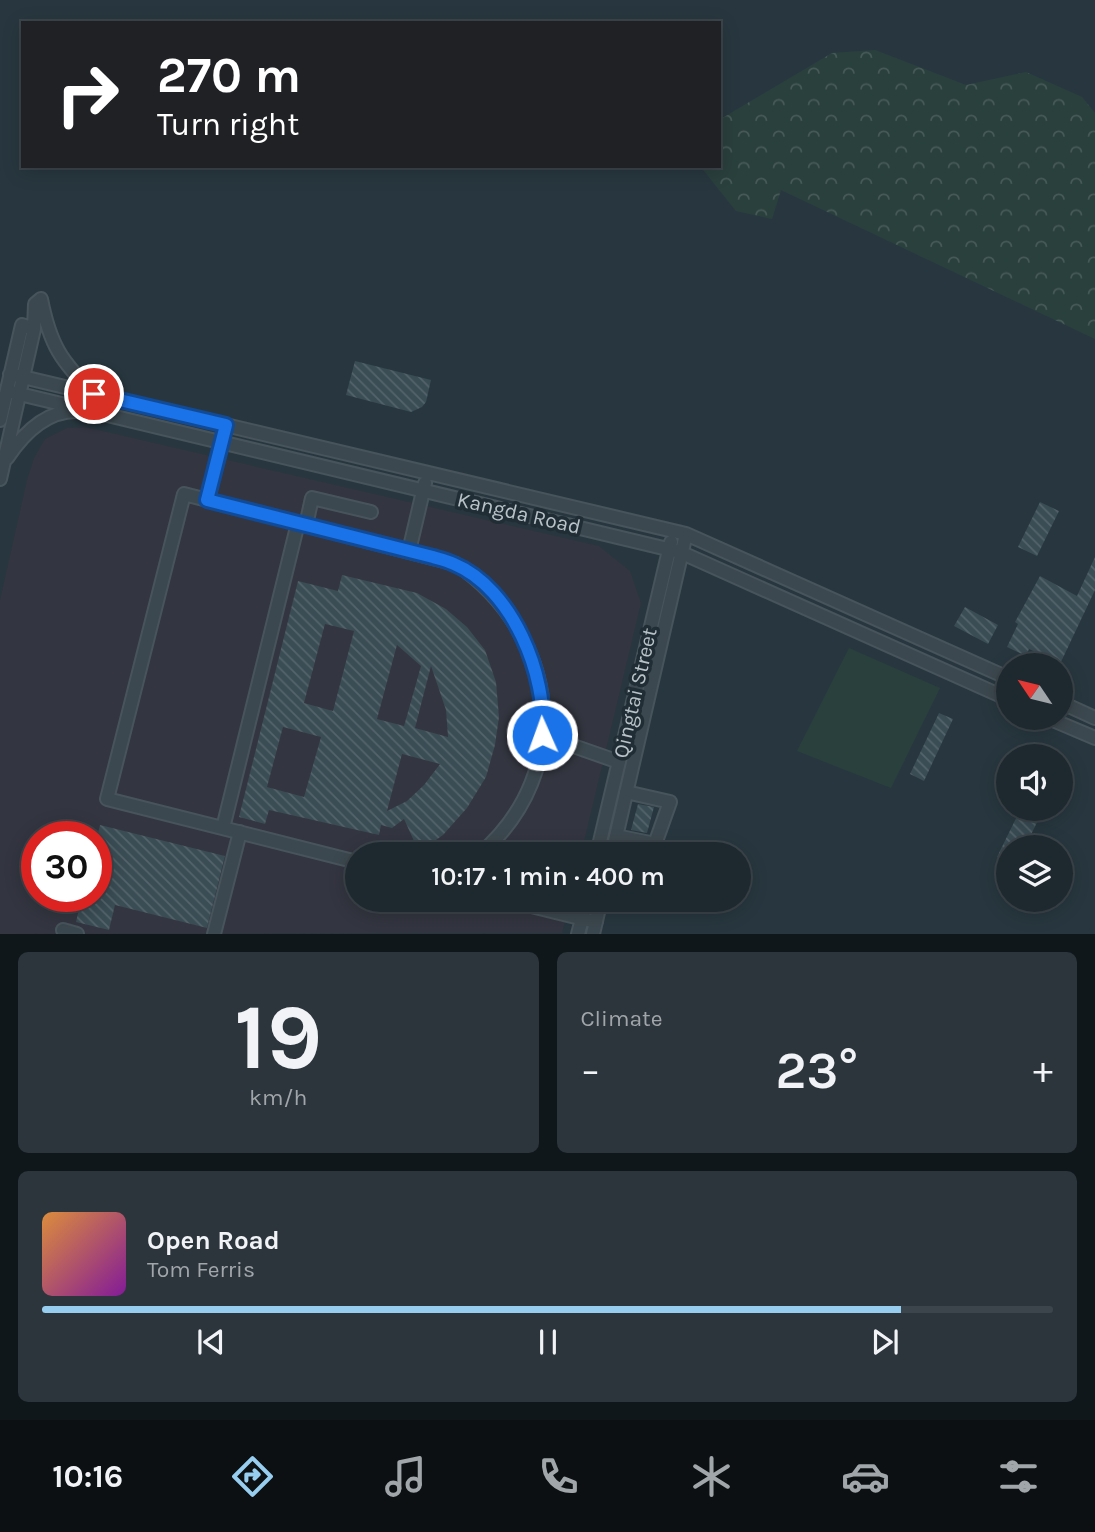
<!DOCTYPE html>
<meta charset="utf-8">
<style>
body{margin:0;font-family:Karla,sans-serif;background:#2b353b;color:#f1f3f6;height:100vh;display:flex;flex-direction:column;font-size:26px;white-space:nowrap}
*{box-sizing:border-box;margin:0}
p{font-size:23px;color:#a1a6aa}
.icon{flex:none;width:38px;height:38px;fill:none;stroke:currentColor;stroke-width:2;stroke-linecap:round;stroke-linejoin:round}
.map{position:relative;height:934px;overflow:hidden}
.sheet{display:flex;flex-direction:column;gap:18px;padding:18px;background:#10171a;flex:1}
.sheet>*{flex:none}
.top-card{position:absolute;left:21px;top:21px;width:700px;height:147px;border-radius:0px;box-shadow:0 4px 18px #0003,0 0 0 2px #3c454b;background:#202124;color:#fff;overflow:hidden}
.needle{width:46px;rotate:305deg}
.buttons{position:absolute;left:996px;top:653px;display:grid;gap:14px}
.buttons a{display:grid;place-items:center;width:77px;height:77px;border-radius:50%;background:#1e292f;box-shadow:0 4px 18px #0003,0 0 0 2px #3c454b;font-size:35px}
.speed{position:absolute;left:21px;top:821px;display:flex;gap:14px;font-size:35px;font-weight:700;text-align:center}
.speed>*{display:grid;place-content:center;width:91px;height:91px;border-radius:50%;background:#1e292f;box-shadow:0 4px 18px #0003,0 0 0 2px #3c454b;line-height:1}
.speed .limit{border:10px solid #d22;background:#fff;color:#111}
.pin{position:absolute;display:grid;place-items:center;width:60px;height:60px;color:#fff;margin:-30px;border:4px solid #fff;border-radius:50%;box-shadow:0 2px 7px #0007}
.me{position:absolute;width:77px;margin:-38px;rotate:358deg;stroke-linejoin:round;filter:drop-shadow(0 0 5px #0008)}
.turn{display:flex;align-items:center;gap:24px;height:147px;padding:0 21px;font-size:32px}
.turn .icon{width:91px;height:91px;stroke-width:2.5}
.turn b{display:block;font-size:49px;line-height:60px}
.big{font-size:52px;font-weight:600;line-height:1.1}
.sheet .tile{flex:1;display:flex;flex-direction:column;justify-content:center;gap:10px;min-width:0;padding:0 24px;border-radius:10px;background:#2b353b}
.sheet .dial{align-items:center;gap:0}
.dial b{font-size:91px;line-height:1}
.song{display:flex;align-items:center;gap:21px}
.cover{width:84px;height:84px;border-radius:10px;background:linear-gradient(135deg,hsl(30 70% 55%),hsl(290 70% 35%))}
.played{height:7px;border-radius:4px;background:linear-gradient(90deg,#97cef0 85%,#3c454b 85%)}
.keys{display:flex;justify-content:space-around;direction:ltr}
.heat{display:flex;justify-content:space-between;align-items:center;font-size:38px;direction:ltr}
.sheet .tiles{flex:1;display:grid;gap:18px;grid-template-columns:1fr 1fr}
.tile:last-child{grid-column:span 2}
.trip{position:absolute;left:345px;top:842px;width:406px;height:70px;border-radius:35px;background:#1e292f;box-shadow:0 4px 18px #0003,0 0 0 2px #3c454b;font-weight:600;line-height:70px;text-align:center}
.menu{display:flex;height:112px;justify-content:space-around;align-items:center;background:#0c1013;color:#a1a6aa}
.menu .icon{width:49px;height:49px}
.menu .on{color:#97cef0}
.menu b{font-size:32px;color:#f1f3f6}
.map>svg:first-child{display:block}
.medical{fill:#333540;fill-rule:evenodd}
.grass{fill:#2a403d}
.forest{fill:url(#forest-crowns)}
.building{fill:url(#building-back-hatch);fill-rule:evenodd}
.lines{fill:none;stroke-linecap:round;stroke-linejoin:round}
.minor-casing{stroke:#48545b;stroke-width:16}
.minor{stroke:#3c484f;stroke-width:12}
.route-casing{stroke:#114b97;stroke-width:18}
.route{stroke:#1a73e8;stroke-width:12}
.labels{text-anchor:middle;stroke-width:7;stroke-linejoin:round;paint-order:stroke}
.street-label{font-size:21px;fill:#b8c3c9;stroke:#212d34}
</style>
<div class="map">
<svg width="1095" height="934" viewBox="0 0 1095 934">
<defs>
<pattern id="forest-crowns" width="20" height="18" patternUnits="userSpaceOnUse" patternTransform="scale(1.75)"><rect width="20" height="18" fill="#2a403d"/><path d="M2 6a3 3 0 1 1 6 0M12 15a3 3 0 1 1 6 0" fill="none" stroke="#475a58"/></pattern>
<pattern id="building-back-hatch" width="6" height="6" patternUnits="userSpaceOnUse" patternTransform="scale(1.75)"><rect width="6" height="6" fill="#3a4c54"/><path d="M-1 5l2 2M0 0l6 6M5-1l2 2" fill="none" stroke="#54646b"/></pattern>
</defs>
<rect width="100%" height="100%" fill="#28373f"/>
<path class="medical" d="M85 427 599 546 630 571 641 603 581 854H357V900H570L562 933 0 934V600L27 480 34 458 45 439 67 428ZM37 836H96V896H37Z"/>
<path class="grass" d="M849 648 940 688 891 788 797 751Z"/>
<path class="forest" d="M875 50 966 85 1026 72 1082 97 1095 113V339L781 190 772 219 736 211 700 166H719V120L832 53Z"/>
<path class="building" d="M355 361 431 380 426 402 422 407 411 412 346 395Z
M1040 502 1059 511 1037 556 1018 547Z
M1095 557V590L1060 664 1029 649 1026 656 1007 647 1018 624 1015 622 1040 576 1077 596Z
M342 575 417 593 446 609 467 627 485 650 496 682 499 717 495 745 486 777 467 808 443 835 419 852 404 819 392 828 381 825 379 835 269 810 265 824 239 817 298 581 338 591ZM325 624 354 631 333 711 304 703ZM397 645 421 666 404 726 377 719ZM431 666 446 710 448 737 415 728ZM283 727 321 737 304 797 267 787ZM402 754 440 764 424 785 407 801 387 811Z
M965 607 998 625 988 644 954 626Z
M939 713 953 719 924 781 910 774Z
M638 804 654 807 647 833 631 830Z
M1021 808H1044L1025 847H1008V863L997 857Z
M100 825 225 856 207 928 115 905 109 930 76 922 82 896H96V841Z"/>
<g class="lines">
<defs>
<path id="minor" d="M41 299C50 345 61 361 94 394
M10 374 686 534 1008 678
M7 391 680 552 1008 699
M0 420 22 325 34 329 35 304 41 299
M7 458C23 434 46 411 76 411
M0 479 34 329
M207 500 224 436
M306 525 312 498 371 512
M409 551 425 483
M1060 702 1095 718
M1048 718 1095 738
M542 735 619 762
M223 828 298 523
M616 836 655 844 670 802 626 792
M597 854 671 542
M612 854 686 534
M357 862 107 799 184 494 456 564C559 634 576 771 480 854
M507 900 596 922
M63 930 77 934
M214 934 240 832
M578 934 587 900
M593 934 601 900"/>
</defs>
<use href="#minor" class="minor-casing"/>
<use href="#minor" class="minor"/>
</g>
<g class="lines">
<defs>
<path id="route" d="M94 394 226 425 207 500 433 557C440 559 448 561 454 564 512 588 548 676 542 735"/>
</defs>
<use href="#route" class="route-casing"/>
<use href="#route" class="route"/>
</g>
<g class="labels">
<g class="street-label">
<text transform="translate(519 513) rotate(13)" y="7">Kangda Road</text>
<text transform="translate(635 693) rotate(-77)" y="7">Qingtai Street</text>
</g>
</g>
</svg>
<div class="buttons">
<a><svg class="needle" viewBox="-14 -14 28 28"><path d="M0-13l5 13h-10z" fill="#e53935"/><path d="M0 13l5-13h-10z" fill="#a1a6aa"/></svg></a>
<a><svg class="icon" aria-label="sound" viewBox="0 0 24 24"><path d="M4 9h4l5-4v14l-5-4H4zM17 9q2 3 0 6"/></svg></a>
<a><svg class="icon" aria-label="layers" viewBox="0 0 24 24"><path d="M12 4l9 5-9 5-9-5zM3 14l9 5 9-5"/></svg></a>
</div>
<div class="speed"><div class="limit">30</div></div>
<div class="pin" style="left:94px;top:394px;background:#d93025"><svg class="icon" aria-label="arrive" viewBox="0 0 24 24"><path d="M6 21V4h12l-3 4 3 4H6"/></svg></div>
<svg class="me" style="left:542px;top:735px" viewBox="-20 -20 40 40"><circle r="17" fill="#1a73e8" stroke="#fff" stroke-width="3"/><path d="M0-11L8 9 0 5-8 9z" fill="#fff"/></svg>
<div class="trip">10:17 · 1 min · 400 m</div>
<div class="top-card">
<div class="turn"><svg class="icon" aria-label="right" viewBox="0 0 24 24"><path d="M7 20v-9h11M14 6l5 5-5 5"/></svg><div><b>270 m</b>Turn right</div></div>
</div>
</div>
<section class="sheet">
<div class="tiles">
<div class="tile dial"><b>19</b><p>km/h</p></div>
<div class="tile"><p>Climate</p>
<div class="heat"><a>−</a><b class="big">23°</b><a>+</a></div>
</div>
<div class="tile">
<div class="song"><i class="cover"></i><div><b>Open Road</b><p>Tom Ferris</p></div></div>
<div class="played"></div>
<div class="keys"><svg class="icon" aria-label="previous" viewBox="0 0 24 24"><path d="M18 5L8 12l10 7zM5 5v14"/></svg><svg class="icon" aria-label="pause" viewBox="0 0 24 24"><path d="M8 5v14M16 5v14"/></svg><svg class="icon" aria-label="next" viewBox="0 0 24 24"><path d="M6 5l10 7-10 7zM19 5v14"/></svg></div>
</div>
</div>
</section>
<nav class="menu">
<b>10:16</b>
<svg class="icon on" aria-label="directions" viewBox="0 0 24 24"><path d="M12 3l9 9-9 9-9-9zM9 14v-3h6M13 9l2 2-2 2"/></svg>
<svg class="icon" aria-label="music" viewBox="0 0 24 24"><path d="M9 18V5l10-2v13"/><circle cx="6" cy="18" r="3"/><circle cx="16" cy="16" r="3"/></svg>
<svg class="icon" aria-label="phone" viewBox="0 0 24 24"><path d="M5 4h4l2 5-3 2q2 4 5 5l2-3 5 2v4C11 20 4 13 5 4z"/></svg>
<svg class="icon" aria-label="climate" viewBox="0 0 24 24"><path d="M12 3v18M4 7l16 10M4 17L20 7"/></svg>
<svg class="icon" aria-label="car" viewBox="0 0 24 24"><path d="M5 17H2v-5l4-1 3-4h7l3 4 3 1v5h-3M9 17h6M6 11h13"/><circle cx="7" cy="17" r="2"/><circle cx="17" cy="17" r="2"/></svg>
<svg class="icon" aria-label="filters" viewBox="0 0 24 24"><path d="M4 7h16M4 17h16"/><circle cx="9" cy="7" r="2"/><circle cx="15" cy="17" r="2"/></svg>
</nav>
